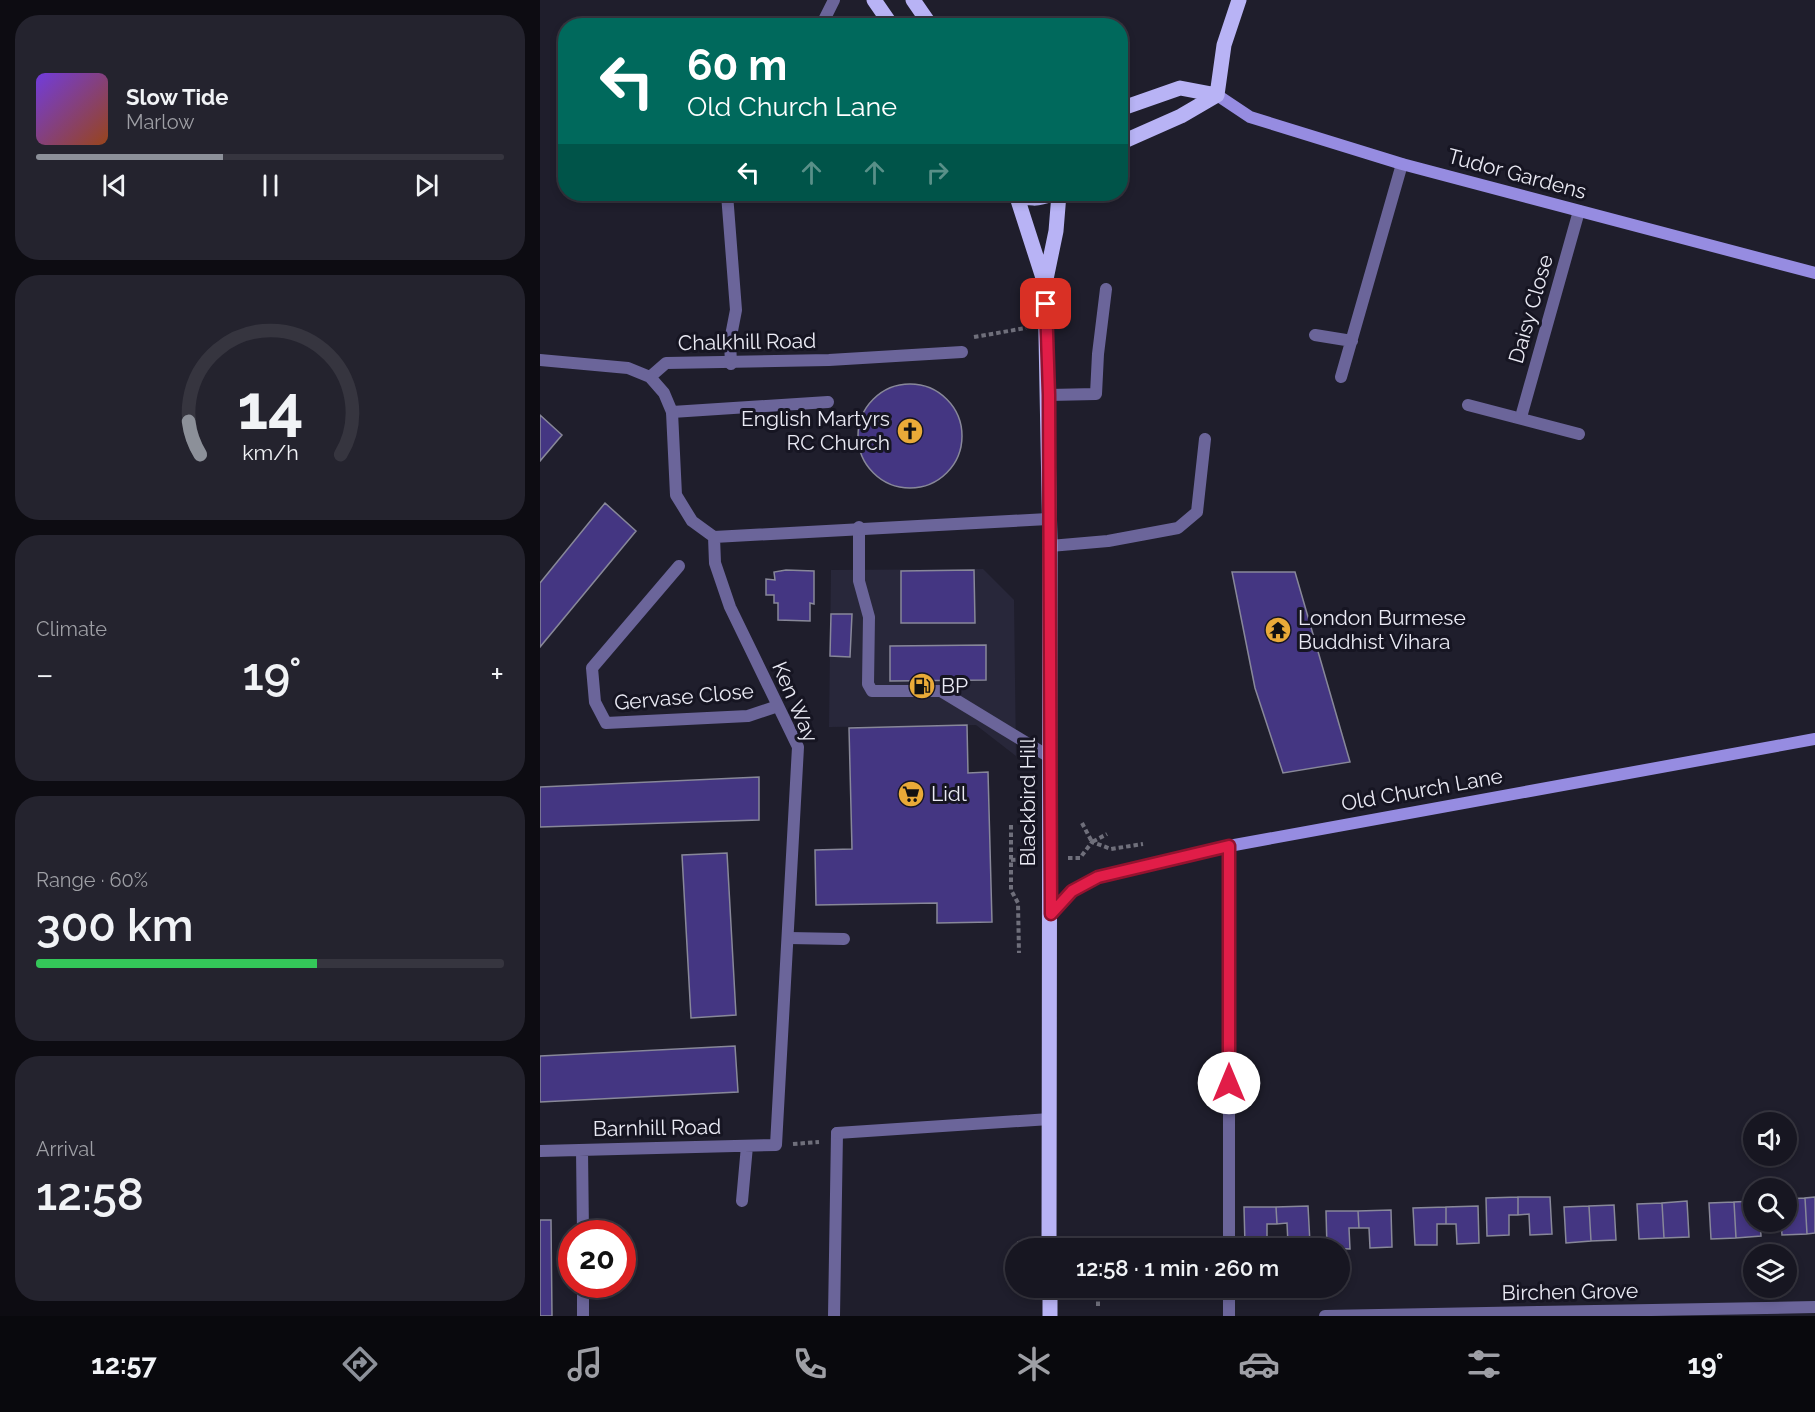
<!DOCTYPE html>
<meta charset="utf-8">
<style>
body{margin:0;font-family:Raleway,sans-serif;background:#24232e;color:#f1f3f6;height:100vh;display:flex;flex-direction:column;font-size:22px;white-space:nowrap}
*{box-sizing:border-box;margin:0}
p{font-size:20px;color:#9e9fa5}
.icon{flex:none;width:33px;height:33px;fill:none;stroke:currentColor;stroke-width:2;stroke-linecap:round;stroke-linejoin:round}
.map{position:relative;flex:1;overflow:hidden}
.side{display:flex;flex-direction:column;gap:15px;padding:15px;background:#0d0c12;width:540px}
.side>*{flex:none}
.guide{position:absolute;left:18px;top:18px;width:570px;height:183px;border-radius:24px;box-shadow:0 3px 9px #0003,0 0 0 2px #36353f;background:#00695c;color:#fff;overflow:hidden}
.fabs{position:absolute;left:1203px;top:1112px;display:grid;gap:12px}
.fabs a{display:grid;place-items:center;width:54px;height:54px;border-radius:50%;background:#171621;box-shadow:0 3px 9px #0003,0 0 0 2px #36353f;font-size:30px}
.speed{position:absolute;left:18px;top:1220px;display:flex;gap:12px;font-size:30px;font-weight:700;text-align:center}
.speed>*{display:grid;place-content:center;width:78px;height:78px;border-radius:50%;background:#171621;box-shadow:0 3px 9px #0003,0 0 0 2px #36353f;line-height:1}
.speed .limit{border:9px solid #d22;background:#fff;color:#111}
.pin{position:absolute;display:grid;place-items:center;width:51px;height:51px;color:#fff;margin:-26px;border-radius:12px;box-shadow:0 3px 9px #0006}
.me{position:absolute;width:66px;margin:-33px;rotate:0deg;stroke-linejoin:round;filter:drop-shadow(0 0 4px #0008)}
.turn{display:flex;align-items:center;gap:21px;height:126px;padding:0 30px;font-size:27px}
.turn .icon{width:78px;height:78px;stroke-width:2.5}
.turn b{display:block;font-size:42px;line-height:51px}
.lanes{display:flex;align-items:center;height:57px;padding:0 30px;background:#0003;justify-content:center;gap:30px;direction:ltr}
.lanes .off{opacity:.35}
.big{font-size:45px;font-weight:600;line-height:1.1}
.side .tile{flex:1;display:flex;flex-direction:column;justify-content:center;gap:9px;min-width:0;padding:0 21px;border-radius:24px;background:#24232e}
.side .dial{align-items:center;gap:0}
.dial svg{height:156px;overflow:visible;fill:none;stroke:#36353f;stroke-width:7;stroke-linecap:round;text-anchor:middle}
.dial text{fill:#f1f3f6;stroke:none}
.song{display:flex;align-items:center;gap:18px}
.cover{width:72px;height:72px;border-radius:9px;background:linear-gradient(135deg,hsl(260 70% 55%),hsl(20 70% 35%))}
.played{height:6px;border-radius:3px;background:linear-gradient(90deg,#8c9099 40%,#36353f 40%)}
.keys{display:flex;justify-content:space-around;direction:ltr}
.heat{display:flex;justify-content:space-between;align-items:center;font-size:33px;direction:ltr}
.charge{height:9px;border-radius:4px;background:linear-gradient(90deg,#34c759 60%,#36353f 0)}
.trip{position:absolute;left:465px;top:1238px;width:345px;height:60px;border-radius:30px;background:#171621;box-shadow:0 3px 9px #0003,0 0 0 2px #36353f;font-weight:600;line-height:60px;text-align:center}
.dock{display:flex;height:96px;justify-content:space-around;align-items:center;background:#09090d;color:#9e9fa5}
.dock .icon{width:42px;height:42px}
.dock .active{color:#8c9099}
.dock b{font-size:27px;color:#f1f3f6}
main{display:flex;flex:1;min-height:0}
.map>svg:first-child{display:block}
.built{fill:#28273a}
.building{fill:#443682;stroke:#889;stroke-width:1.5}
.lines{fill:none;stroke-linecap:round;stroke-linejoin:round}
.path{stroke:#6f6f7b;stroke-width:4;stroke-dasharray:4.5 3;stroke-linecap:butt}
.lane{stroke:#6b659a;stroke-width:12}
.street{stroke:#6b659a;stroke-width:12}
.secondary{stroke:#968ce1;stroke-width:12}
.primary{stroke:#b8b3f5;stroke-width:15}
.route-casing{stroke:#92132f;stroke-width:15}
.route{stroke:#e11d48;stroke-width:10}
.labels{text-anchor:middle;stroke-width:6;stroke-linejoin:round;paint-order:stroke}
.street-label{font-size:21px;fill:#eaeaf4;stroke:#161522}
.poi-label{font-size:21px;fill:#eaeaf4;stroke:#161522;text-anchor:start}
</style>
<main>
<section class="side">
<div class="tile">
<div class="song"><i class="cover"></i><div><b>Slow Tide</b><p>Marlow</p></div></div>
<div class="played"></div>
<div class="keys"><svg class="icon" aria-label="previous" viewBox="0 0 24 24"><path d="M18 5L8 12l10 7zM5 5v14"/></svg><svg class="icon" aria-label="pause" viewBox="0 0 24 24"><path d="M8 5v14M16 5v14"/></svg><svg class="icon" aria-label="next" viewBox="0 0 24 24"><path d="M6 5l10 7-10 7zM19 5v14"/></svg></div>
</div>
<div class="tile dial"><svg viewBox="0 0 100 80">
<path d="M14 69A42 42 0 1 1 86 69"/>
<path d="M14 69A42 42 0 0 1 8 52" stroke="#8c9099"/>
<text x="50" y="56" font-size="32" font-weight="700">14</text>
<text x="50" y="72" font-size="11">km/h</text>
</svg></div>
<div class="tile"><p>Climate</p>
<div class="heat"><a>−</a><b class="big">19°</b><a>+</a></div>
</div>
<div class="tile"><p>Range · 60%</p><b class="big">300 km</b><div class="charge"></div></div>
<div class="tile"><p>Arrival</p><b class="big">12:58</b></div>
</section>
<div class="map">
<svg width="1275" height="1316" viewBox="0 0 1275 1316">
<rect width="100%" height="100%" fill="#1f1e2c"/>
<path class="built" d="M443 569 474 600 476 756 436 725 289 727 291 570Z"/>
<path class="building" d="M318 436a52 52 0 1 1 104 0a52 52 0 1 1-104 0Z
M0 415 22 435 0 461Z
M65 503 96 531 0 647V583Z
M246 570 274 571V604L270 603V621L238 620V603H234V595H226V579L235 580 234 572Z
M434 570 435 623H361V571Z
M692 572H755L810 762 743 773 715 688Z
M291 614H312L310 657 290 656Z
M446 645V680L350 681V646Z
M427 725 428 773 448 772 452 922 397 923V903L276 905 275 850 312 849 309 728Z
M219 777V820L0 827V787Z
M187 853 196 1015 151 1018 142 855Z
M195 1046 198 1092 0 1102V1056Z
M978 1197V1215H969V1235L947 1236 946 1198Z
M978 1197H1010L1012 1234 990 1235 989 1214 978 1215Z
M1275 1197V1233L1267 1234 1265 1198Z
M1265 1198 1267 1234 1242 1235 1241 1221H1246V1199Z
M1147 1201 1149 1237 1124 1238 1122 1203Z
M1214 1201V1221H1220L1221 1236 1196 1238 1194 1202Z
M1194 1202 1196 1238 1171 1239 1169 1203Z
M1122 1203 1124 1238 1099 1239 1097 1204Z
M1074 1205 1076 1240 1051 1241 1049 1206Z
M768 1206 770 1243 748 1244 747 1223 737 1224 736 1207Z
M938 1206 939 1243 917 1244 916 1224H906V1207Z
M1049 1206 1051 1241 1026 1243 1024 1207Z
M704 1207H736L737 1224H727V1244L705 1245Z
M906 1207V1224H897V1245H875L873 1208Z
M851 1210 852 1247 830 1248 829 1228H819L818 1211Z
M786 1211H818L819 1228H809L810 1249 787 1248Z
M0 1220H11L12 1316H0Z"/>
<g class="lines">
<path class="path" d="M434 337 486 328
M542 823 552 842 567 834
M471 825V890L478 903 479 953
M528 858H540L552 842 571 849 603 844
M471 860 490 859
M253 1144 279 1142
M477 1243 491 1244
M528 1244 545 1245
M558 1294V1306"/>
<path class="lane" d="M281 26 294 0
M187 194 196 310 190 341 191 364
M775 335 812 341
M801 377 862 164
M509 395 556 394 558 354 566 289
M132 412 288 402
M319 527V581L329 617 328 684 332 691H401L508 756
M510 546 568 541 638 528 657 512 665 439
M249 938 304 939
M689 1248V846
M294 1316 297 1133
M689 1316V1287"/>
<path class="street" d="M0 360 88 368 110 377 126 363 289 360 422 352
M928 405 1039 434
M981 417 1039 211
M174 537 508 519
M139 566 52 668 55 702 66 723 208 716 238 706
M297 1133 510 1119
M42 1150 43 1233
M0 1151 236 1145 258 747 190 607 175 563 174 537 152 521 136 495 132 412 124 393 110 377
M202 1201 207 1146
M43 1284V1316
M785 1316 1275 1307"/>
<path class="secondary" d="M677 95 710 117 862 164 1275 273
M511 914 532 891 558 877 689 846 1275 739"/>
<path class="primary" d="M334 0 352 26
M373 0 391 26
M677 95 684 45 699 0
M580 109 640 88 677 95
M580 143 641 116 677 95
M475 194C489 199 498 200 511 194
M476 194 504 281
M509 1248 510 546 505 284 516 231 519 194
M510 1287V1316"/>
</g>
<g class="lines">
<defs>
<path id="route" d="M506 304 509 395 511 914 532 891 558 877 689 846V1083"/>
</defs>
<use href="#route" class="route-casing"/>
<use href="#route" class="route"/>
</g>
<defs>
<symbol id="church-disc" viewBox="-11 -11 22 22"><circle r="9.5" fill="#e9aa38" stroke="#161522"/><path d="M-1.2-6h2.4v3.5h3.3v2.4h-3.3V6h-2.4V-.1h-3.3v-2.4h3.3Z" fill="#111"/></symbol>
<symbol id="temple-disc" viewBox="-11 -11 22 22"><circle r="9.5" fill="#e9aa38" stroke="#161522"/><path d="M0-6L5-2H3V0L6.5 2.5H4V6H1.5V3h-3V6H-4V2.5H-6.5L-3 0V-2H-5Z" fill="#111"/></symbol>
<symbol id="fuel-disc" viewBox="-11 -11 22 22"><circle r="9.5" fill="#e9aa38" stroke="#161522"/><path d="M-5.5-6h7V0h2V4h1.3V-2.5L3-4.5l.8-.8L6-3V5H2.5V1h-1V6h-7ZM-4.2-4.7v3.2H.2V-4.7Z" fill="#111"/></symbol>
<symbol id="supermarket-disc" viewBox="-11 -11 22 22"><circle r="9.5" fill="#e9aa38" stroke="#161522"/><path d="M-6-5.5h2.5l.6 2H6L4.5 2H-2.5L-4.4-4H-6ZM-1.5 3.2a1.3 1.3 0 1 0 .1 0ZM3 3.2a1.3 1.3 0 1 0 .1 0Z" fill="#111"/></symbol>
</defs>
<g fill-rule="evenodd">
<use href="#church-disc" x="355" y="416" width="30" height="30"/>
<use href="#temple-disc" x="723" y="615" width="30" height="30"/>
<use href="#fuel-disc" x="367" y="671" width="30" height="30"/>
<use href="#supermarket-disc" x="356" y="779" width="30" height="30"/>
</g>
<g class="labels">
<g class="street-label">
<text transform="translate(977 174) rotate(15)" y="7">Tudor Gardens</text>
<text transform="translate(991 309) rotate(-74)" y="7">Daisy Close</text>
<text transform="translate(207 342) rotate(-1)" y="7">Chalkhill Road</text>
<text transform="translate(144 697) rotate(-5)" y="7">Gervase Close</text>
<text transform="translate(255 702) rotate(67)" y="7">Ken Way</text>
<text transform="translate(882 790) rotate(-10)" y="7">Old Church Lane</text>
<text transform="translate(488 802) rotate(-90)" y="7">Blackbird Hill</text>
<text transform="translate(117 1128) rotate(-1)" y="7">Barnhill Road</text>
<text transform="translate(1030 1292) rotate(-1)" y="7">Birchen Grove</text>
</g>
<g class="poi-label">
<text x="350" y="426" text-anchor="end">English Martyrs<tspan x="350" dy="24">RC Church</tspan></text>
<text x="758" y="625">London Burmese<tspan x="758" dy="24">Buddhist Vihara</tspan></text>
<text x="401" y="693">BP</text>
<text x="391" y="801">Lidl</text>
</g>
</g>
</svg>
<div class="fabs">
<a><svg class="icon" aria-label="sound" viewBox="0 0 24 24"><path d="M4 9h4l5-4v14l-5-4H4zM17 9q2 3 0 6"/></svg></a>
<a><svg class="icon" aria-label="search" viewBox="0 0 24 24"><circle cx="10" cy="10" r="6"/><path d="M15 15l6 6"/></svg></a>
<a><svg class="icon" aria-label="layers" viewBox="0 0 24 24"><path d="M12 4l9 5-9 5-9-5zM3 14l9 5 9-5"/></svg></a>
</div>
<div class="speed"><div class="limit">20</div></div>
<div class="pin" style="left:506px;top:304px;background:#d93025"><svg class="icon" aria-label="arrive" viewBox="0 0 24 24"><path d="M6 21V4h12l-3 4 3 4H6"/></svg></div>
<svg class="me" style="left:689px;top:1083px" viewBox="-20 -20 40 40"><circle r="19" fill="#fff"/><path d="M0-13L10 11 0 6-10 11z" fill="#e11d48"/></svg>
<div class="trip">12:58 · 1 min · 260 m</div>
<div class="guide">
<div class="turn"><svg class="icon" aria-label="left" viewBox="0 0 24 24"><path d="M17 20v-9H6M10 6l-5 5 5 5"/></svg><div><b>60 m</b>Old Church Lane</div></div>
<div class="lanes"><svg class="icon" aria-label="left" viewBox="0 0 24 24"><path d="M17 20v-9H6M10 6l-5 5 5 5"/></svg><svg class="icon off" aria-label="ahead" viewBox="0 0 24 24"><path d="M12 20V5M6 11l6-6 6 6"/></svg><svg class="icon off" aria-label="ahead" viewBox="0 0 24 24"><path d="M12 20V5M6 11l6-6 6 6"/></svg><svg class="icon off" aria-label="right" viewBox="0 0 24 24"><path d="M7 20v-9h11M14 6l5 5-5 5"/></svg></div>
</div>
</div>
</main>
<nav class="dock">
<b>12:57</b>
<svg class="icon active" aria-label="directions" viewBox="0 0 24 24"><path d="M12 3l9 9-9 9-9-9zM9 14v-3h6M13 9l2 2-2 2"/></svg>
<svg class="icon" aria-label="music" viewBox="0 0 24 24"><path d="M9 18V5l10-2v13"/><circle cx="6" cy="18" r="3"/><circle cx="16" cy="16" r="3"/></svg>
<svg class="icon" aria-label="phone" viewBox="0 0 24 24"><path d="M5 4h4l2 5-3 2q2 4 5 5l2-3 5 2v4C11 20 4 13 5 4z"/></svg>
<svg class="icon" aria-label="climate" viewBox="0 0 24 24"><path d="M12 3v18M4 7l16 10M4 17L20 7"/></svg>
<svg class="icon" aria-label="car" viewBox="0 0 24 24"><path d="M5 17H2v-5l4-1 3-4h7l3 4 3 1v5h-3M9 17h6M6 11h13"/><circle cx="7" cy="17" r="2"/><circle cx="17" cy="17" r="2"/></svg>
<svg class="icon" aria-label="filters" viewBox="0 0 24 24"><path d="M4 7h16M4 17h16"/><circle cx="9" cy="7" r="2"/><circle cx="15" cy="17" r="2"/></svg>
<b>19°</b>
</nav>
